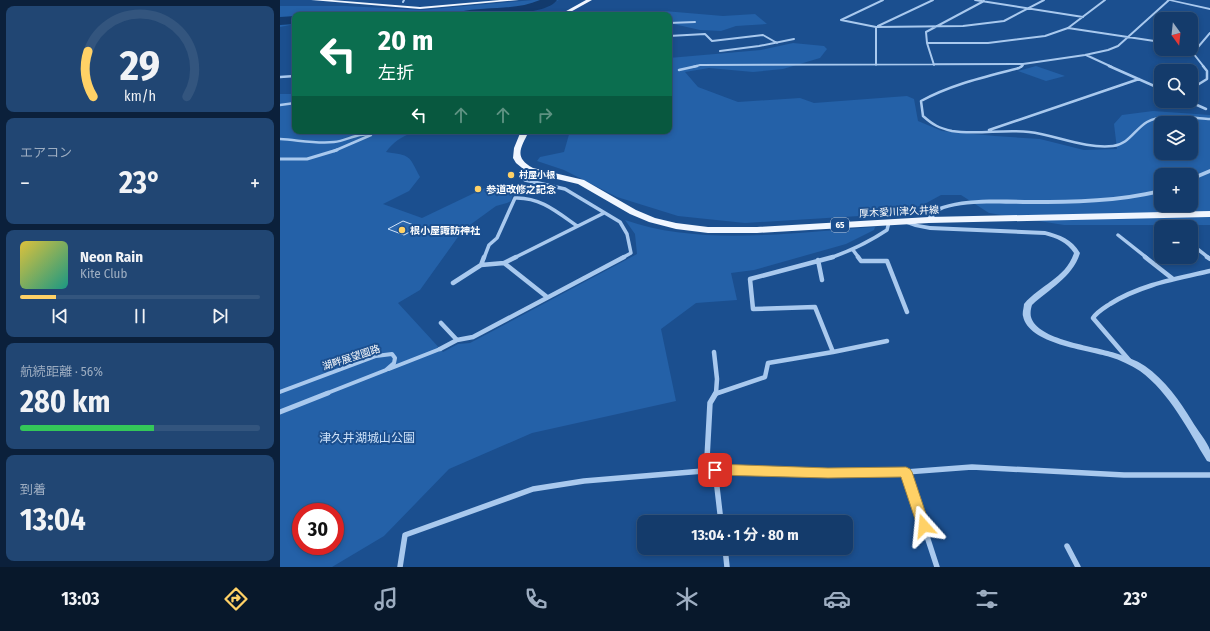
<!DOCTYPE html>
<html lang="ja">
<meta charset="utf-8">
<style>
body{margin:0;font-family:"Fira Sans Condensed","Noto Sans JP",sans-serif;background:#214673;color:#f1f3f6;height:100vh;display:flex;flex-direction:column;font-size:15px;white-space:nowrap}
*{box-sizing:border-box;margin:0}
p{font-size:13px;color:#9dadc1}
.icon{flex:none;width:22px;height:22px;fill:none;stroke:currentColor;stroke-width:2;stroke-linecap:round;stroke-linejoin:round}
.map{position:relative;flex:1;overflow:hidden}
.side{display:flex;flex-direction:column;gap:6px;padding:6px;background:#0b203b;width:280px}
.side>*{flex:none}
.hud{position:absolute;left:12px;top:12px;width:380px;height:122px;border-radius:8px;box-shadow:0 2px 6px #0003,0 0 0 1px #33557e;background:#0b6e4f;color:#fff;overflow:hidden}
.needle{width:26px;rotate:165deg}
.buttons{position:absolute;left:874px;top:12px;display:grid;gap:8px}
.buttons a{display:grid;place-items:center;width:44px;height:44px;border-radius:8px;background:#143b6b;box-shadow:0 2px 6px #0003,0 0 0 1px #33557e;font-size:20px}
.speed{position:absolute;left:12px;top:503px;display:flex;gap:8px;font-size:20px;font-weight:700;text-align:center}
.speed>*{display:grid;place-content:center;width:52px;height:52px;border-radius:50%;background:#143b6b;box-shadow:0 2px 6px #0003,0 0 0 1px #33557e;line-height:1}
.speed .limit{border:6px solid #d22;background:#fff;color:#111}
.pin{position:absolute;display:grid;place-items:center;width:34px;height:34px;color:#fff;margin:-17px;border-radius:8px;box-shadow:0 2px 6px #0006}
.me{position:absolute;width:44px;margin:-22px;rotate:342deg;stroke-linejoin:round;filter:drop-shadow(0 0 3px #0008)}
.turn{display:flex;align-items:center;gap:14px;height:84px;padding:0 20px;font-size:18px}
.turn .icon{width:52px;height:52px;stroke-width:2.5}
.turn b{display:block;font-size:28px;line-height:34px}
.lanes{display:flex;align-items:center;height:38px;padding:0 20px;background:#0003;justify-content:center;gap:20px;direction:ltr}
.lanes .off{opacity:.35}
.big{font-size:30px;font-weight:700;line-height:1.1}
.side .tile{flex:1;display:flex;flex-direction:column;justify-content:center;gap:6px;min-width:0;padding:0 14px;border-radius:8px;background:#214673}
.side .dial{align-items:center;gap:0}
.dial svg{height:104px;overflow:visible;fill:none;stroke:#33557e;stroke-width:7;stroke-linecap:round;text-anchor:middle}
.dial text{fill:#f1f3f6;stroke:none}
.song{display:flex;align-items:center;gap:12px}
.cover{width:48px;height:48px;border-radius:6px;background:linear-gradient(135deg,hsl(50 70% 55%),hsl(170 70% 35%))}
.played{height:4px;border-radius:2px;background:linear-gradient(90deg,#ffd166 15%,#33557e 15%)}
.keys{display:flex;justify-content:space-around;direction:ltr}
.heat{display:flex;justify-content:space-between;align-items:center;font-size:22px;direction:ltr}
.charge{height:6px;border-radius:3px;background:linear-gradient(90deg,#34c759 56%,#33557e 0)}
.trip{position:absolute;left:357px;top:515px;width:216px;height:40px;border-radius:8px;background:#143b6b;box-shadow:0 2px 6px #0003,0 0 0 1px #33557e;font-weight:700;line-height:40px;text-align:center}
.tabs{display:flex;height:64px;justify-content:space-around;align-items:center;background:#08182b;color:#9dadc1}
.tabs .icon{width:28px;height:28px}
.tabs .selected{color:#ffd166}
.tabs b{font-size:18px;color:#f1f3f6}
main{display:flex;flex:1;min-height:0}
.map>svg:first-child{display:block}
.green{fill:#2461a8;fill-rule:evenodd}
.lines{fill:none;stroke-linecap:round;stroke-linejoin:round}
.river{fill:#123a6d;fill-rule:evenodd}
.building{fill:#2a66ad;stroke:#cfe3fa}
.pedestrian-far3{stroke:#a9c9ee;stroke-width:2.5}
.pedestrian-far2{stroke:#a9c9ee;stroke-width:3}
.pedestrian-far1{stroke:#a9c9ee;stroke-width:4}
.pedestrian{stroke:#a9c9ee;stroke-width:5}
.minor-far4{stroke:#a9c9ee;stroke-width:2}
.minor-far3{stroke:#a9c9ee;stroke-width:2.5}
.minor-far2{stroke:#a9c9ee;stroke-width:3.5}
.minor-far1{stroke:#a9c9ee;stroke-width:4.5}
.minor{stroke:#a9c9ee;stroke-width:5.5}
.tertiary{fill:#a9c9ee;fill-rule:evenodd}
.primary{fill:#f0f6ff;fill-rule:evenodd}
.route{fill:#ffd166;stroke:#a68842}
.poi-dot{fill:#ffd166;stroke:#1b4f8f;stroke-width:1.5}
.labels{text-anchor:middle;stroke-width:4;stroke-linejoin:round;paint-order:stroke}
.far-poi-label{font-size:9px;font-weight:bold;fill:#fff;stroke:#1b4f8f;text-anchor:start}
.shield{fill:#1b4f8f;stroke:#bbcadd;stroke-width:1}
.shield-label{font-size:9px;font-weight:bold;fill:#fff}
.poi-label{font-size:10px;font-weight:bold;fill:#fff;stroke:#1b4f8f;text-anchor:start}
.street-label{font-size:10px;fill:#fff;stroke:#1b4f8f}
.near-park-label{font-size:12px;fill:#cfe3fa;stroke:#1b4f8f}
</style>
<main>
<section class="side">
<div class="tile dial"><svg viewBox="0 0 100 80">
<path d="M14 69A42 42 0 1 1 86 69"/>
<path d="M14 69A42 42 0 0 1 10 34" stroke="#ffd166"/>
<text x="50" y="56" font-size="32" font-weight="700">29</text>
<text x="50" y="72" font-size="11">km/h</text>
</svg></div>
<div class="tile"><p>エアコン</p>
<div class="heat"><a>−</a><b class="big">23°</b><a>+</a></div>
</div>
<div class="tile">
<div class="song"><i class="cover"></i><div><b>Neon Rain</b><p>Kite Club</p></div></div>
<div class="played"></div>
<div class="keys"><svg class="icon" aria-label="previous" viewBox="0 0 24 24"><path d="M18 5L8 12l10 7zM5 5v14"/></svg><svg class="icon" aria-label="pause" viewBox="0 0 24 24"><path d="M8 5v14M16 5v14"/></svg><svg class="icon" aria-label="next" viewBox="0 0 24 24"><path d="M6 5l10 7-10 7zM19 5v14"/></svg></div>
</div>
<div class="tile"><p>航続距離 · 56%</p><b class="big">280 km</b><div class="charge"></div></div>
<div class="tile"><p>到着</p><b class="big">13:04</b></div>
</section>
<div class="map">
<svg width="930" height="567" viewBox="0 0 930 567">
<rect width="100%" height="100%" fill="#1b4f8f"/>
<path class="green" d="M253 0H279L265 5 224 8 223 11C211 14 198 12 187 15H15V24L0 27V6H65L142 10Z
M384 11 443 16 475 14 487 24 456 26 441 31 420 30 389 23V15H353C363 11 372 16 384 11Z
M513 43 544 46 547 49 540 58 503 69 473 72 429 68 405 72 418 87 458 102 520 98 534 103 627 96 634 99 638 121 662 131 715 136 760 139 804 150 837 149 834 124 842 115 873 111 930 115V225H784L709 213 681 195H661L628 213 465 223 398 216 337 197 284 170 257 161 260 157 284 152 290 131H389V58L481 50ZM881 123H911V153H881ZM881 175H911V205H881Z
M756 66 785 76 766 81 738 71Z
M0 94H15V131H132V133C121 137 113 142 106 152 131 156 128 154 140 177L129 191 103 204 142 218 209 186H235L231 201 227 203 216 206 183 230 140 290 118 303 163 352 178 344 190 343 357 254 355 234 345 220C420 247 517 232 595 227L594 230 566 244 474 270 451 273 457 300 416 303 381 329 396 401 252 433 169 469 104 536 52 567H0ZM21 512H55V546H21Z"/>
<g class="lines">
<path class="river" d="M260 0H277C266 17 197 15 177 15L179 12C205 6 235 11 260 0Z
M15 16V24L0 25V17Z"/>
</g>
<path class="building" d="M123 221 139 227 124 235 108 229Z"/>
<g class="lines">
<path class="pedestrian-far3" d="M0 105 15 103
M0 139C18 140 36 144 54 142 67 141 78 132 91 135L54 151"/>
<path class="pedestrian-far2" d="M0 159H27L57 150"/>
<path class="pedestrian-far1" d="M109 369 160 349
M0 392 96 356 112 354 115 358 114 363 106 370 45 394"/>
<path class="pedestrian" d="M0 412 48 393"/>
<path class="minor-far4" d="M603 0 561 20 596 27 683 26 724 21 764 0
M695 0 803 17
M123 2 124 0
M389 23 415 22
M598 26 653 0
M596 27V65
M788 28 881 42
M389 36 425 34 432 41 483 35 497 43
M647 43H708L765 36 788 28 825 0
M440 51 479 46 514 39
M806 55 832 67
M654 65 647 43 646 32 704 1
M413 67 420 65 743 64 805 55 828 50 838 46 889 0
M741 67 743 65
M924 67 913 53 930 33"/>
<path class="minor-far3" d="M742 66 739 68C705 77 672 84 641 101L643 116C653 125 659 128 672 131 695 135 725 129 749 132 776 135 804 149 833 146 849 144 854 130 867 122 882 113 913 118 930 119
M829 66 881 89
M399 70 417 66
M0 77 15 76
M911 86 919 84 927 79V71L923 66
M908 101 926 109
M709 130 859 79"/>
<path class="minor-far2" d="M250 170 245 180 285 189 340 222 347 234 351 253 342 258
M838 235 867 258
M911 244 929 258
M573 250 579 258
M204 258 209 245 217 238 235 198C260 197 277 212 297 226
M234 258 324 213
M550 258C570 251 589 242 607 230L609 222"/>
<path class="minor-far1" d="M236 257 224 263 267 297
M578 257 581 261H607L627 312
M865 257 893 279
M927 257 930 259
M538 260 542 280
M201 265 204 257
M173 283 201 265 224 263
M161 323 177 340
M160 349 177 340 193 337 344 257
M434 352 437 379 436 393
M553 352 607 341
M849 360 813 318C817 312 824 308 830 304 860 285 895 279 930 271
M435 394 485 377 488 363 553 352 535 307 473 309 470 279 553 257"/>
<path class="minor" d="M436 393 430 403 427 458 435 470 441 522
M626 472 657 567
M787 546 798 567
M445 548 447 567
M120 567 125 535 253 489 304 481 435 470 549 473 626 472 692 467 844 475H930"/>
<path class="tertiary" d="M886 0H893L930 8V10Z
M930 169V173L911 181V177Z
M881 189V193C838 203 794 204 750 204 725 204 688 201 664 209 658 211 655 216 651 221H647L646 220C650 214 654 208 662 206 690 197 723 200 753 200 796 200 839 199 881 189Z
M623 219 638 224 650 226 765 231C780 235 792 239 800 253 793 277 769 289 752 305 751 308 750 313 751 317 757 340 814 346 835 353 845 356 856 360 865 366 885 380 900 401 912 421 916 428 928 443 930 450 930 453 930 458 930 462L927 461C908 430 890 393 860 371 851 365 840 360 830 357 808 350 748 344 743 316 742 313 744 307 744 304 760 285 786 278 794 253 787 242 776 238 765 235L650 230 635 227 621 222 620 221Z"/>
<path class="primary" d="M31 0H52L140 7 220 0H239L140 9Z
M306 0H312L285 15H279Z
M241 131H249C241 148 233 157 253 168L304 180 356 210 375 218 396 223 428 227H477L649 217 930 211V217L649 223 477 233H428L396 229 369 222 350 214 298 184 247 172 236 163 233 158 234 148Z"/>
</g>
<path class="route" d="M435 464 548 468 626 467 630 469 632 472 650 526 648 531 644 532 639 531 621 477 548 478 435 475 430 473 429 470 430 466Z"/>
<g class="poi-dot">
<circle cx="231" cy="175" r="4"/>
<circle cx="198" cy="189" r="4"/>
<circle cx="122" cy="230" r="4"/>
</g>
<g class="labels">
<g class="far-poi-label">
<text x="239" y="178">村屋小根</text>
</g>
<rect class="shield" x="551" y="218" width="18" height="14" rx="3"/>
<g class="shield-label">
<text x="560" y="228">65</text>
</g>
<g class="poi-label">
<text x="206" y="193">参道改修之記念</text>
<text x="130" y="234">根小屋諏訪神社</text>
</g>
<g class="street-label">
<text transform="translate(619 211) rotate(-3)" y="4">厚木愛川津久井線</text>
<text transform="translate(71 357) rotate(-18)" y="4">湖畔展望園路</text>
</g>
<g class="near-park-label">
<text x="87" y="442">津久井湖城山公園</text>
</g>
</g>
</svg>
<div class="buttons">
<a><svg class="needle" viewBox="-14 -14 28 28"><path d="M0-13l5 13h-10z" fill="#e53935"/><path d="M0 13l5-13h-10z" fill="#9dadc1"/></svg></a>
<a><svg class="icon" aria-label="search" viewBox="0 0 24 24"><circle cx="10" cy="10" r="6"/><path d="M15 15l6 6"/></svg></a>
<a><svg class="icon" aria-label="layers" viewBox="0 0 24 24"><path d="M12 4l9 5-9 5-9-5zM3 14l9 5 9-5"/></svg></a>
<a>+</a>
<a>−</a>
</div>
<div class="speed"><div class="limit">30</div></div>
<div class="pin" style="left:435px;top:470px;background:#d93025"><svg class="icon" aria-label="arrive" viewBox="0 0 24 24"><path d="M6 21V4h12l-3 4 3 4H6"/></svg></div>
<svg class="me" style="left:644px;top:526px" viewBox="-20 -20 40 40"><path d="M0-17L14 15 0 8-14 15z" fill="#ffd166" stroke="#fff" stroke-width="4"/></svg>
<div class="trip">13:04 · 1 分 · 80 m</div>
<div class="hud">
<div class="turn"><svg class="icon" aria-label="left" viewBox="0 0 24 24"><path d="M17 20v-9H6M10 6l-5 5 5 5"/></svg><div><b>20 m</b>左折</div></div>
<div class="lanes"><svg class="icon" aria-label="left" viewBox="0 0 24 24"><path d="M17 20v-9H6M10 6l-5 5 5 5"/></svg><svg class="icon off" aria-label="ahead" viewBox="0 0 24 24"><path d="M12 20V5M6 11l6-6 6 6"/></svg><svg class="icon off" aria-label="ahead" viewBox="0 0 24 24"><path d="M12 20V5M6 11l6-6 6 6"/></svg><svg class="icon off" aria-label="right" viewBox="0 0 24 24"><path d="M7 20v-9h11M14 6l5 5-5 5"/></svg></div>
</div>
</div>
</main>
<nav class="tabs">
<b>13:03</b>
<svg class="icon selected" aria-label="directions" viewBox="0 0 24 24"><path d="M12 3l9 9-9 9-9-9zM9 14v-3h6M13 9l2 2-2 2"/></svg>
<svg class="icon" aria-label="music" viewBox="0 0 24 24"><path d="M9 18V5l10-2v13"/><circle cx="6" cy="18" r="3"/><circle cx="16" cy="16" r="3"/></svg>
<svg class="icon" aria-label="phone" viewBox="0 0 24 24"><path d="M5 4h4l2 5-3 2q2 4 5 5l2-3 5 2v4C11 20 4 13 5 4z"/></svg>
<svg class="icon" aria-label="climate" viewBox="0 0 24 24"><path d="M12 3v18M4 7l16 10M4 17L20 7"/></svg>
<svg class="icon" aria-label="car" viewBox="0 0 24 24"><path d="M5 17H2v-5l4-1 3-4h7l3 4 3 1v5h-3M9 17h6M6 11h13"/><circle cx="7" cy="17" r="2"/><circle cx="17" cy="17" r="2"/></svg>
<svg class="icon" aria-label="filters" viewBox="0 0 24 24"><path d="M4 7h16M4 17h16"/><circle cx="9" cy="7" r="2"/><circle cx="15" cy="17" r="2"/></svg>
<b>23°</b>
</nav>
